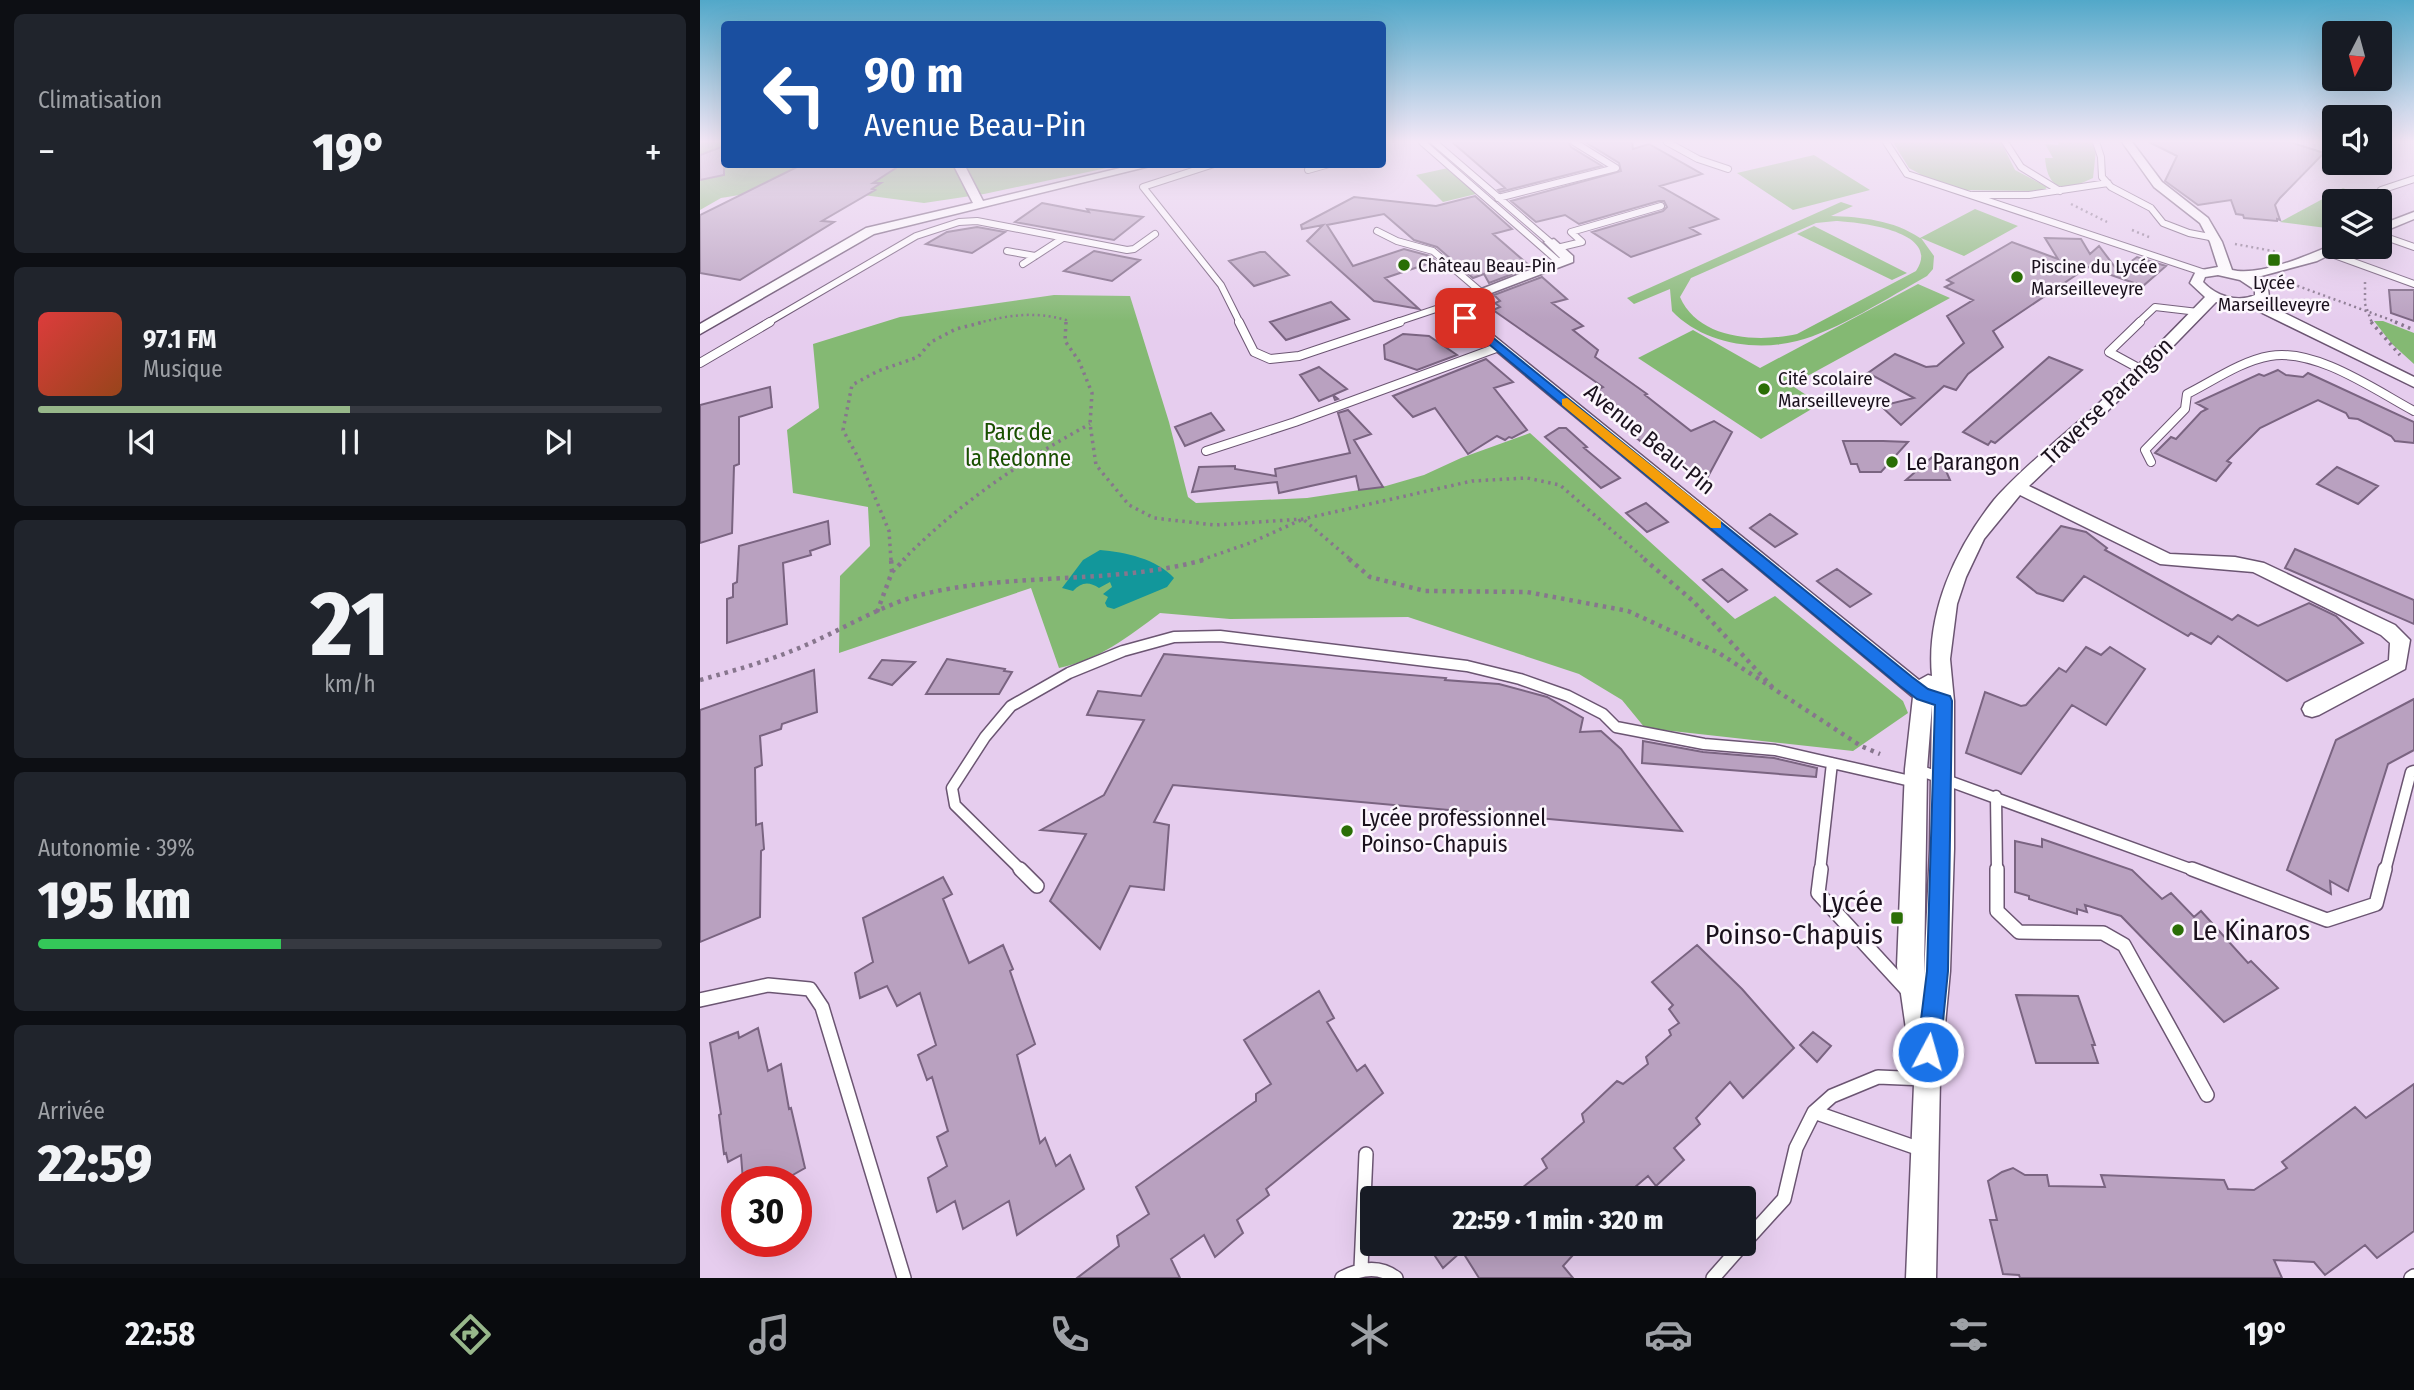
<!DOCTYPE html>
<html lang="fr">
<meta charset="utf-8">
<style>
body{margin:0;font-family:"Fira Sans Condensed",sans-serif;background:#20242c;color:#f1f3f6;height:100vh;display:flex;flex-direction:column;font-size:26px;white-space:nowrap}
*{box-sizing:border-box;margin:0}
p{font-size:23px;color:#9ea1a6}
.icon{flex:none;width:38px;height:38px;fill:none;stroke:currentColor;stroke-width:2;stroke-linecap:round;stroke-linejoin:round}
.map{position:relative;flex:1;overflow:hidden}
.drawer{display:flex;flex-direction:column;gap:14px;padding:14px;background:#0d0f14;width:700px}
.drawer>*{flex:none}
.hud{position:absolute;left:21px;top:21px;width:665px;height:147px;border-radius:7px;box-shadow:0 7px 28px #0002;background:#1a4fa0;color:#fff;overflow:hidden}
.needle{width:46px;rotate:186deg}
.fabs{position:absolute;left:1622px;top:21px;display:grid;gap:14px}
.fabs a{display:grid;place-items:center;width:70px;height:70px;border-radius:7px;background:#171b24;box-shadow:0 7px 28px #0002;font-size:35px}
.speed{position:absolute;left:21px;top:1166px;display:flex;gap:14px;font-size:35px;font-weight:700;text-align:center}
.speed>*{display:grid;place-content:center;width:91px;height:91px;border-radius:50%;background:#171b24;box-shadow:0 7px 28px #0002;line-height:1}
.speed .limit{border:10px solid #d22;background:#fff;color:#111}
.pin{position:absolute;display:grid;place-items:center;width:60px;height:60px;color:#fff;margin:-30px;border-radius:14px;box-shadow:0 4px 10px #0006}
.me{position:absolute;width:77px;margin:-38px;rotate:6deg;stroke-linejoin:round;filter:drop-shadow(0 0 5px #0008)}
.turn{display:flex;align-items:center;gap:24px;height:147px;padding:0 28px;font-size:32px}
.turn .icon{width:91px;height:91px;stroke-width:2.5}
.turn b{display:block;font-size:49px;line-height:60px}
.big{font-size:52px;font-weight:800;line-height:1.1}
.drawer .tile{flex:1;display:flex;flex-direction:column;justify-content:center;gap:10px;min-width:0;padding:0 24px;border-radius:10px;background:#20242c}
.drawer .dial{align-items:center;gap:0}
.dial b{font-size:91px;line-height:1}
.song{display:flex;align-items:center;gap:21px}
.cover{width:84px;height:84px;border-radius:10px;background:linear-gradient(135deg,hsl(0 70% 55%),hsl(20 70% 35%))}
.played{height:7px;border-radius:4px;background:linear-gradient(90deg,#97b78a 50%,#363941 50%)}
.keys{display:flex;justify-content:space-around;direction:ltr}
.heat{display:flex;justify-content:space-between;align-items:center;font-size:38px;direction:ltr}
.charge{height:10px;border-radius:5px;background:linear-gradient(90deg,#34c759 39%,#363941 0)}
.trip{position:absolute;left:660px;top:1186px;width:396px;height:70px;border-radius:7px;background:#171b24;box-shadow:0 7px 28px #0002;font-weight:800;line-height:70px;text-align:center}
.dock{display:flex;height:112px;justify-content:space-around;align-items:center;background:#090b0e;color:#9ea1a6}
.dock .icon{width:49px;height:49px}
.dock .current{color:#97b78a}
.dock b{font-size:32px;color:#f1f3f6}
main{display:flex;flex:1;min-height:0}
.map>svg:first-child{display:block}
.green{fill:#84b973;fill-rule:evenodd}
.water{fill:#12979b}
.building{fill:#b9a1c0;stroke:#7a6481;stroke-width:2}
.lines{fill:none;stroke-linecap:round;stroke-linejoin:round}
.lane-far3-casing{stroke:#6b5572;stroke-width:8}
.lane-far2-casing{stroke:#6b5572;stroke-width:10}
.lane-far1-casing{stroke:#6b5572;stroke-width:13}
.lane-casing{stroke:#6b5572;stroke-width:16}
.street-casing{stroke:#6b5572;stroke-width:3}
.path-far2{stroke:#87768d;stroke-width:2.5;stroke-dasharray:2 3.5;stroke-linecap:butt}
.path-far1{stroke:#87768d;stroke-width:3.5;stroke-dasharray:2.5 4.5;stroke-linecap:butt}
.path{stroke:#87768d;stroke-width:4.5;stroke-dasharray:3.5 5;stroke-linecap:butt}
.lane-far3{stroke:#fff;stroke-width:6}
.lane-far2{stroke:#fff;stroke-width:8}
.lane-far1{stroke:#fff;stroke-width:10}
.lane{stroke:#fff;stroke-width:13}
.street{fill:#fff;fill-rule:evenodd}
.route{fill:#1a73e8;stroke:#114b97;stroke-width:2}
.slow{fill:#f59e0b}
.poi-dot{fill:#2a6e06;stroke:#fcf6fd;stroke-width:2.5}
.labels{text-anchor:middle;stroke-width:5;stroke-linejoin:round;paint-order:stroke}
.far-poi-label{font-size:19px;fill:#1a111d;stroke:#fcf6fd;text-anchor:start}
.street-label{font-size:23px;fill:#1a111d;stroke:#fcf6fd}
.park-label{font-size:23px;fill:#194f00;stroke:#fcf6fd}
.poi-label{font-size:23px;fill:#1a111d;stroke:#fcf6fd;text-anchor:start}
.near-poi-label{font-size:28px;fill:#1a111d;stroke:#fcf6fd;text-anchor:end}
</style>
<main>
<section class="drawer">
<div class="tile"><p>Climatisation</p>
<div class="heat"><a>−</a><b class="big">19°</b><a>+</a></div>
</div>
<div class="tile">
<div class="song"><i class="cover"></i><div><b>97.1 FM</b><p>Musique</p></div></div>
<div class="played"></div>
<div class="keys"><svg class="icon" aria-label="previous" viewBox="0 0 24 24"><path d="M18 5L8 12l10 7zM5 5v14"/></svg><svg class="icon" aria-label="pause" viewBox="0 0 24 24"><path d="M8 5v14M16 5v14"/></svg><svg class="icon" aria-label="next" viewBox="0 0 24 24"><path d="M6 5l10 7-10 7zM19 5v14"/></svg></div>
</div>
<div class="tile dial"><b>21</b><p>km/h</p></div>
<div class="tile"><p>Autonomie · 39%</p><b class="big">195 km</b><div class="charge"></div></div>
<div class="tile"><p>Arrivée</p><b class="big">22:59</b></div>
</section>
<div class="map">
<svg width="1714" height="1278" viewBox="0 0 1714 1278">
<rect width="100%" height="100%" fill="#e6cdee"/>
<path class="green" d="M0 142H24V164L421 165 284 194 224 203 95 186 21 198 0 210Z
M1193 142H1301L1315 170 1347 187 1344 191 1259 190 1221 178 1220 174 1209 168Z
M1359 142H1393L1396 150 1393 178C1366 191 1348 193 1345 158H1353L1345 144 1358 145Z
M1114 155 1170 190 1093 210 1037 173Z
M748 168 776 194 743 202 716 175Z
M1643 188 1676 201H1634V229L1580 222Z
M1141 202 1153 206 1131 216C1162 217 1193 220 1220 238L1275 209 1318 226 1264 256 1221 238 1234 256 1233 269 1227 276C1191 296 1135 332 1097 341 1055 352 1002 343 972 311L970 289 934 304 927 298ZM1136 221C1158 222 1243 231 1216 271L1097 334C1057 343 998 339 980 297L991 278 1116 223Z
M1114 226 1207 273 1192 280 1097 234Z
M1218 284 1250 298 1091 385 1120 404 1061 439 938 358 993 330 1060 368Z
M354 295 430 296 469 422 488 497 496 503 607 498 686 486 724 475 761 458 830 433 1035 619 1075 596 1203 701 1208 713 1153 751 945 728 922 700 879 674 708 617 530 619 460 613C428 637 399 660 359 668L331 588 139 653 140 576 170 546 168 507 93 493 87 430 119 408 113 344 200 317Z
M1674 321H1683L1714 333V364L1692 344Z"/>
<path class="water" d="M400 550C425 552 457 559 474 578L467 587 414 609 407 607 405 603 408 597 403 594 412 587 410 582 399 588C389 581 381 582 373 591L362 588 383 560Z"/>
<path class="building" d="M752 142H868L871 147 902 166 800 192 798 190 805 188Z
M885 142H932L933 149 949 144 1002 174 960 186 1018 219 990 228 1000 234 931 257 892 232 963 211 967 207 964 201H959L879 224 865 215 836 222 811 201 921 171 919 163Z
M1449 142H1590L1624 153 1580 198 1575 205 1580 220 1577 219V221L1544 218 1543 215 1536 214 1531 200 1498 205 1465 181 1477 156Z
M24 146V175L0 180V155Z
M103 164H202L173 183H181L172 189 175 190 122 221 134 222 40 280 0 273V215Z
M775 196 812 229 793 234 831 267 789 283 784 274 773 278 737 247 714 240 684 214 627 225 653 266 704 249 730 256 736 261 685 278 719 309 674 301 607 241 623 225 602 229 601 225 654 197 736 206Z
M342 203 389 212 387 209 443 217 414 240 315 222Z
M277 227 305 232 272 253 226 244 247 232Z
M1345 238 1381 239 1390 254 1399 246 1418 271 1437 257 1466 266 1443 286 1388 267 1293 331 1303 347 1268 374 1256 390 1244 386 1201 425 1181 406 1214 398 1168 373 1195 354 1226 367 1237 366 1264 343 1247 316 1273 300 1245 287 1253 283 1247 280 1312 242 1358 259Z
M394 251 440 260 412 281 364 271Z
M560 252H565L589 275 554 286 529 261Z
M842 277 867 299 852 303 883 326 873 330 898 350 895 357 947 394 945 395 991 431 1014 421 1032 432 1004 484 954 446 949 448 924 428 918 422 921 421 887 395 903 387 793 310 800 307 795 303 800 301 794 295Z
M1689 290H1714V321L1691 313Z
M631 302 649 319 586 340 570 322Z
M703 334 729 336 757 355 717 370 685 359 684 345Z
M1349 357 1382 370 1295 443 1291 441 1288 445 1263 432Z
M786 359 813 382 794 388 827 430 812 438 809 437 805 440 797 436 768 454 735 408 713 417 693 396Z
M619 367 647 389 633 395 638 399 635 400 633 395 619 401 600 375Z
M1578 370 1586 375 1603 377 1608 373 1714 422V443L1695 441 1691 436 1658 419 1649 418 1646 413 1618 400 1560 428 1527 461 1531 463 1516 481 1455 453 1471 437 1476 439 1501 412 1507 409 1496 403 1559 374 1564 376Z
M70 387 72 407 39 417V464L34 466 32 533 0 543V405Z
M648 410 671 434 654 440 683 487 659 490 656 476 579 493 577 482 492 492 499 467 535 466V469L576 476 575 469 650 453 638 413Z
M511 413 524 430 485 446 475 427Z
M859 428H866L887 447 884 448 920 478 901 488 845 437Z
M1143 441H1183L1208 442 1181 472H1160L1157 464H1151Z
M1238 452 1250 480H1206Z
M1637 467 1678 486 1658 504 1617 484Z
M946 503 968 522 947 532 926 513Z
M1070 514 1097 534 1075 547 1050 528Z
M128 521 130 544 110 551 111 555 83 563 87 624 27 643V599L33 597V584L37 582 39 546Z
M1361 526 1386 532 1407 548 1405 550 1532 620 1538 615 1558 626 1609 603 1636 616 1663 643 1587 681 1518 636 1511 644 1491 633 1488 636 1384 576 1363 601 1337 593 1317 577Z
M1595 549 1714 600V624L1585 568Z
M1022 569 1047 590 1028 602 1003 580Z
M1137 569 1171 594 1150 607 1117 581Z
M1386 647 1401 655 1410 647 1445 669 1406 725 1372 705 1321 774 1266 753 1285 692 1321 706 1326 705 1359 668 1366 672Z
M464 654 746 678 745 680 799 684 847 697 883 718 880 732 901 731 921 749 982 831 473 785 454 822 469 825 464 890 430 886 400 949 350 901 386 834 341 830 404 795 444 720 387 715 398 691 441 696Z
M247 659 305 669 304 671 312 672 299 694H226Z
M182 660 215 662 192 685 169 678Z
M114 670 117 712 82 724 81 729 60 736 62 765 55 768 56 825 62 823 64 849 61 851 60 917 0 942V710Z
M1714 699V750L1688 764 1648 891 1630 881 1631 894 1587 870 1636 740Z
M943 741 1003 752 1074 758 1117 768 1116 777 942 763Z
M1342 839 1432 870 1462 899 1471 893 1494 917 1501 911 1548 963 1551 961 1578 988 1524 1022 1421 916 1385 905 1387 912 1377 909V914L1329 899V896L1315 892V841L1342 847Z
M243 877 252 894 243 899 269 963 303 945 313 969 310 971 335 1044 317 1055 340 1143 345 1138 356 1166 370 1155 384 1189 317 1235 309 1201 263 1229 255 1201 237 1212 228 1178 247 1166 237 1137 248 1131 232 1077 227 1080 218 1055 236 1045 220 993 197 1006 187 986 160 998 155 973 173 962 163 918Z
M997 945 1042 989 1094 1048 1043 1098 1030 1082 996 1118 1000 1124 974 1148 984 1160 956 1186 948 1176 921 1199H808L847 1168 842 1159 884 1122 882 1114 917 1081 923 1084 948 1064 946 1057 971 1035 969 1030 979 1023 969 1009 973 1005 952 982Z
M619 991 634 1018 627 1022 657 1071 665 1065 683 1093 566 1189 569 1195 537 1220 543 1233 515 1257 504 1235 471 1259 480 1278H377L419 1246 417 1236 449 1214 436 1187 556 1101V1094L571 1084 544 1040Z
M1316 995 1378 996 1395 1045H1392L1398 1063H1336Z
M58 1028 68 1071 81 1064 89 1109 91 1108 105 1168 82 1181H43L41 1155 28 1162 26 1153 24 1154 19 1115 21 1114 10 1043 38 1032 39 1038Z
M1113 1032 1131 1046 1117 1062 1100 1045Z
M1714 1084V1231L1677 1258 1665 1245 1625 1275 1614 1262 1574 1260 1582 1278H1320L1319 1275 1303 1274 1290 1220H1297L1288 1181 1302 1172 1313 1168 1325 1175H1347L1349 1186 1405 1187 1401 1175 1524 1180 1528 1189 1554 1190 1587 1168 1582 1162 1655 1107 1666 1118Z
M727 1244H883L863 1266 873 1278H779L762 1251 743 1268Z"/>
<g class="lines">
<defs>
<path id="lane-far3" d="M722 142 859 262
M734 142 850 242
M967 142 998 159 1028 169
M1186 142 1207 174 1505 273
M1305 142 1321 167 1360 191
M1396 142 1401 157 1402 177 1411 187 1451 208 1463 223 1489 233 1515 238
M514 164 443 187 521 285 540 323
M608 170 629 164
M1681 190 1714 179
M1273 195H1329L1408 183
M798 198 916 168 874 142
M677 231 697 241 733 251 781 292
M1680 235 1714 247
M857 248 882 242 871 232 961 206
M307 251 335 256
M1626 252 1714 284
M323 264 363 238
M67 323 216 236 259 222 277 221 427 250 434 249 455 234
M694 323 748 305
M1438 323 1455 307 1498 312"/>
<path id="lane-far2" d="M539 322 554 352 570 359 599 356 700 322
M1440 322 1409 352 1442 370
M0 363 70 322
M506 451 595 422 799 347
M1451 462 1445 450 1485 409 1487 394C1513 381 1541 361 1570 356 1616 348 1675 390 1714 411"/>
<path id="lane-far1" d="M1216 769 1496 871
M1296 796 1297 871
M322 871 255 805 252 788 285 737 311 706 369 673 423 651 474 637 520 636 767 666 820 679 868 696 903 714 916 727 1004 744 1075 750 1132 763
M1120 871 1132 763 1215 782
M1685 871 1711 772 1714 771"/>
<path id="lane" d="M320 869 337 886
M1121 869 1118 893 1208 991
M1297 869V911L1319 932 1403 933 1424 945 1507 1095
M1492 869 1627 920 1676 904 1685 869
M0 1000 68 985 110 989 122 1007 204 1278
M1223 1150 1114 1112 1132 1096 1178 1077 1225 1079
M1043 1244 1084 1199 1096 1148 1114 1112
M661 1268 666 1154
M642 1278C659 1269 679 1265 696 1278
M1013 1278 1043 1244
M1711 1278 1714 1276"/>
<path id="street" d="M1422 142H1432L1462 182 1508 218 1522 242 1532 270C1559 277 1609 255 1634 244V247H1645L1617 261 1554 278 1568 289 1569 297 1562 302 1714 377V387L1548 306 1516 302 1443 377 1329 486 1470 554 1535 557 1564 563 1695 625 1710 640 1705 669 1619 715 1612 717 1605 715 1602 709 1605 703 1689 660 1690 643 1681 635 1553 572 1460 564 1320 495 1284 539 1266 577 1257 604 1250 659 1254 701V849L1250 971 1240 1079 1236 1278H1206L1215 1060 1209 1050 1197 966 1205 769 1213 697 741 305 860 258 844 242 854 239 873 256V262L757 306 1219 680 1228 675 1232 676C1226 613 1255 549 1294 500 1321 469 1365 434 1396 406 1433 371 1469 334 1505 297L1490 283 1496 271 1518 267 1510 242 1500 223 1454 187ZM1518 275 1540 280 1555 290V295C1537 303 1516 296 1503 282L1505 277ZM1232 705 1230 849 1224 975 1227 769Z
M253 164H264L283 201 437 164H458L174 234 0 334V324L166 228 273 203Z
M1714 212V219L1680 233V225Z"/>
</defs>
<use href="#lane-far3" class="lane-far3-casing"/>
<use href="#lane-far2" class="lane-far2-casing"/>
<use href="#lane-far1" class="lane-far1-casing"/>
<use href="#lane" class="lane-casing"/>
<use href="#street" class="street-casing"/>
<path class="path-far2" d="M1371 204 1407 222
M1432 230 1449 237
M1535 244 1578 252
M1587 282 1699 323
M1665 282V304L1672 323
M278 323C310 315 334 311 366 320V323"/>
<path class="path-far1" d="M366 322 365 341 379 361 392 393 390 424 396 465 429 505 454 518 515 525 603 519 772 481 827 478 860 485 946 560
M1671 322 1700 355
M1695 322 1714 330
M191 560 189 531 159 459 143 430 152 385 178 371 218 357 231 342 256 329 284 322
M203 560C258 504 321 461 390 424
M501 560 550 543 603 519 651 560"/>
<path class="path" d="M649 559 670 577 725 591 827 592 928 611 1019 653 1161 746 1180 754
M944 559 993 601 1074 689
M192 572 205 559
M177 612 192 572 191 559
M0 680C36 670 72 660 106 645 146 628 184 603 228 593 320 572 416 585 507 559"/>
<use href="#lane-far3" class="lane-far3"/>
<use href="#lane-far2" class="lane-far2"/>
<use href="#lane-far1" class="lane-far1"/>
<use href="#lane" class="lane"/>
<use href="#street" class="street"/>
</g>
<linearGradient id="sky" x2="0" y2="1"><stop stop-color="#52a8c9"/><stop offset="0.44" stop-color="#f4e8f7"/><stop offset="1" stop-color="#f4e8f7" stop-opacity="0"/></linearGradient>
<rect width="1714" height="321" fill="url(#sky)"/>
<path class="route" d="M765 315 1212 677 1228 689 1250 696 1252 701 1248 971 1240 1052 1236 1059 1228 1063 1221 1059 1217 1052 1227 971 1235 705 1217 699 1200 686 761 321 760 318Z"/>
<path class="slow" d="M867 398 1021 521V528H1011L862 405V399Z"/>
<g class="poi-dot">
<rect x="1567" y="253" width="14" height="14" rx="3.5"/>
<circle cx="704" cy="265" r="7"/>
<circle cx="1317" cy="277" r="7"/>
<circle cx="1064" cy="389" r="7"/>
<circle cx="1192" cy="462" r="7"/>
<circle cx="647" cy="831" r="7"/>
<rect x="1190" y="911" width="14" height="14" rx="3.5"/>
<circle cx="1478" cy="930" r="7"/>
</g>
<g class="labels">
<g class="far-poi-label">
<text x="718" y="272">Château Beau-Pin</text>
<text x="1331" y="273">Piscine du Lycée<tspan x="1331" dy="22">Marseilleveyre</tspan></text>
<text x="1574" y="289" text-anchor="middle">Lycée<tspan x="1574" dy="22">Marseilleveyre</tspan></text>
<text x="1078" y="385">Cité scolaire<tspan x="1078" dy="22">Marseilleveyre</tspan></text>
</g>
<g class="street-label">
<text transform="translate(1407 401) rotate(-44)" y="8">Traverse Parangon</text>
<text transform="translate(950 439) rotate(39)" y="8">Avenue Beau-Pin</text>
</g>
<g class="park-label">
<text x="318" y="440">Parc de<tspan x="318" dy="26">la Redonne</tspan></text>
</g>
<g class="poi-label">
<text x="1206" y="470">Le Parangon</text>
<text x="661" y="826">Lycée professionnel<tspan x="661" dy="26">Poinso-Chapuis</tspan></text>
</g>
<g class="near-poi-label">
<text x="1183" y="912">Lycée<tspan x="1183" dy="32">Poinso-Chapuis</tspan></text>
<text x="1492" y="940" text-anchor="start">Le Kinaros</text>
</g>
</g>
</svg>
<div class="fabs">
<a><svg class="needle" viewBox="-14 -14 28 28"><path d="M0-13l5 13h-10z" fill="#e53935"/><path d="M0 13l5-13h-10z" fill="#9ea1a6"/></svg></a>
<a><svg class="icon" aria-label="sound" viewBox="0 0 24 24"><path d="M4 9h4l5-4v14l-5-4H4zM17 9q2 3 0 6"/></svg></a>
<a><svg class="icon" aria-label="layers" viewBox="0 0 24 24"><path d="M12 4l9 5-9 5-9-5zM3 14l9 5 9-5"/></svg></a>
</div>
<div class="speed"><div class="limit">30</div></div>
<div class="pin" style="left:765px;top:318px;background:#d93025"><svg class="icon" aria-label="arrive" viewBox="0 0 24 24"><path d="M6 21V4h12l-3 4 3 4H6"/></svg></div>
<svg class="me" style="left:1228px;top:1052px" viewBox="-20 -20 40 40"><circle r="17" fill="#1a73e8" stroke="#fff" stroke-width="3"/><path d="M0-11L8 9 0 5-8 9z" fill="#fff"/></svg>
<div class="trip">22:59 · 1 min · 320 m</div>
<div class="hud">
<div class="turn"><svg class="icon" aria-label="left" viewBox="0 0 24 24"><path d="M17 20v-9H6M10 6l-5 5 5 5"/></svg><div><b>90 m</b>Avenue Beau-Pin</div></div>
</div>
</div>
</main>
<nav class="dock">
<b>22:58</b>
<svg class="icon current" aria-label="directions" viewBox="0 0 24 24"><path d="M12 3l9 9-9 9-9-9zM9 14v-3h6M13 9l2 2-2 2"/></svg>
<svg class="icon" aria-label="music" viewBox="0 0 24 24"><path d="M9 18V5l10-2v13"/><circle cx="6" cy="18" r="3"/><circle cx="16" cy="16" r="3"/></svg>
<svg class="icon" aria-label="phone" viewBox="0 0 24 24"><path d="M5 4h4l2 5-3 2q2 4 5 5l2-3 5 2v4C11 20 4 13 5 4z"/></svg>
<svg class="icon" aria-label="climate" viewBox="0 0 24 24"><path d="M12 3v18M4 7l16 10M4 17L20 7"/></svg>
<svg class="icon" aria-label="car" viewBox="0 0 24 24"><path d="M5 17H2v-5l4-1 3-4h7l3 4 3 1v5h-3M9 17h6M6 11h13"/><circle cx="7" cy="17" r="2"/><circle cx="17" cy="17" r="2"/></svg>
<svg class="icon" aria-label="filters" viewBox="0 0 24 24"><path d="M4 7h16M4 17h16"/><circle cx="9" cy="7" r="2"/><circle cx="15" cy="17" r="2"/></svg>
<b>19°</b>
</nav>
